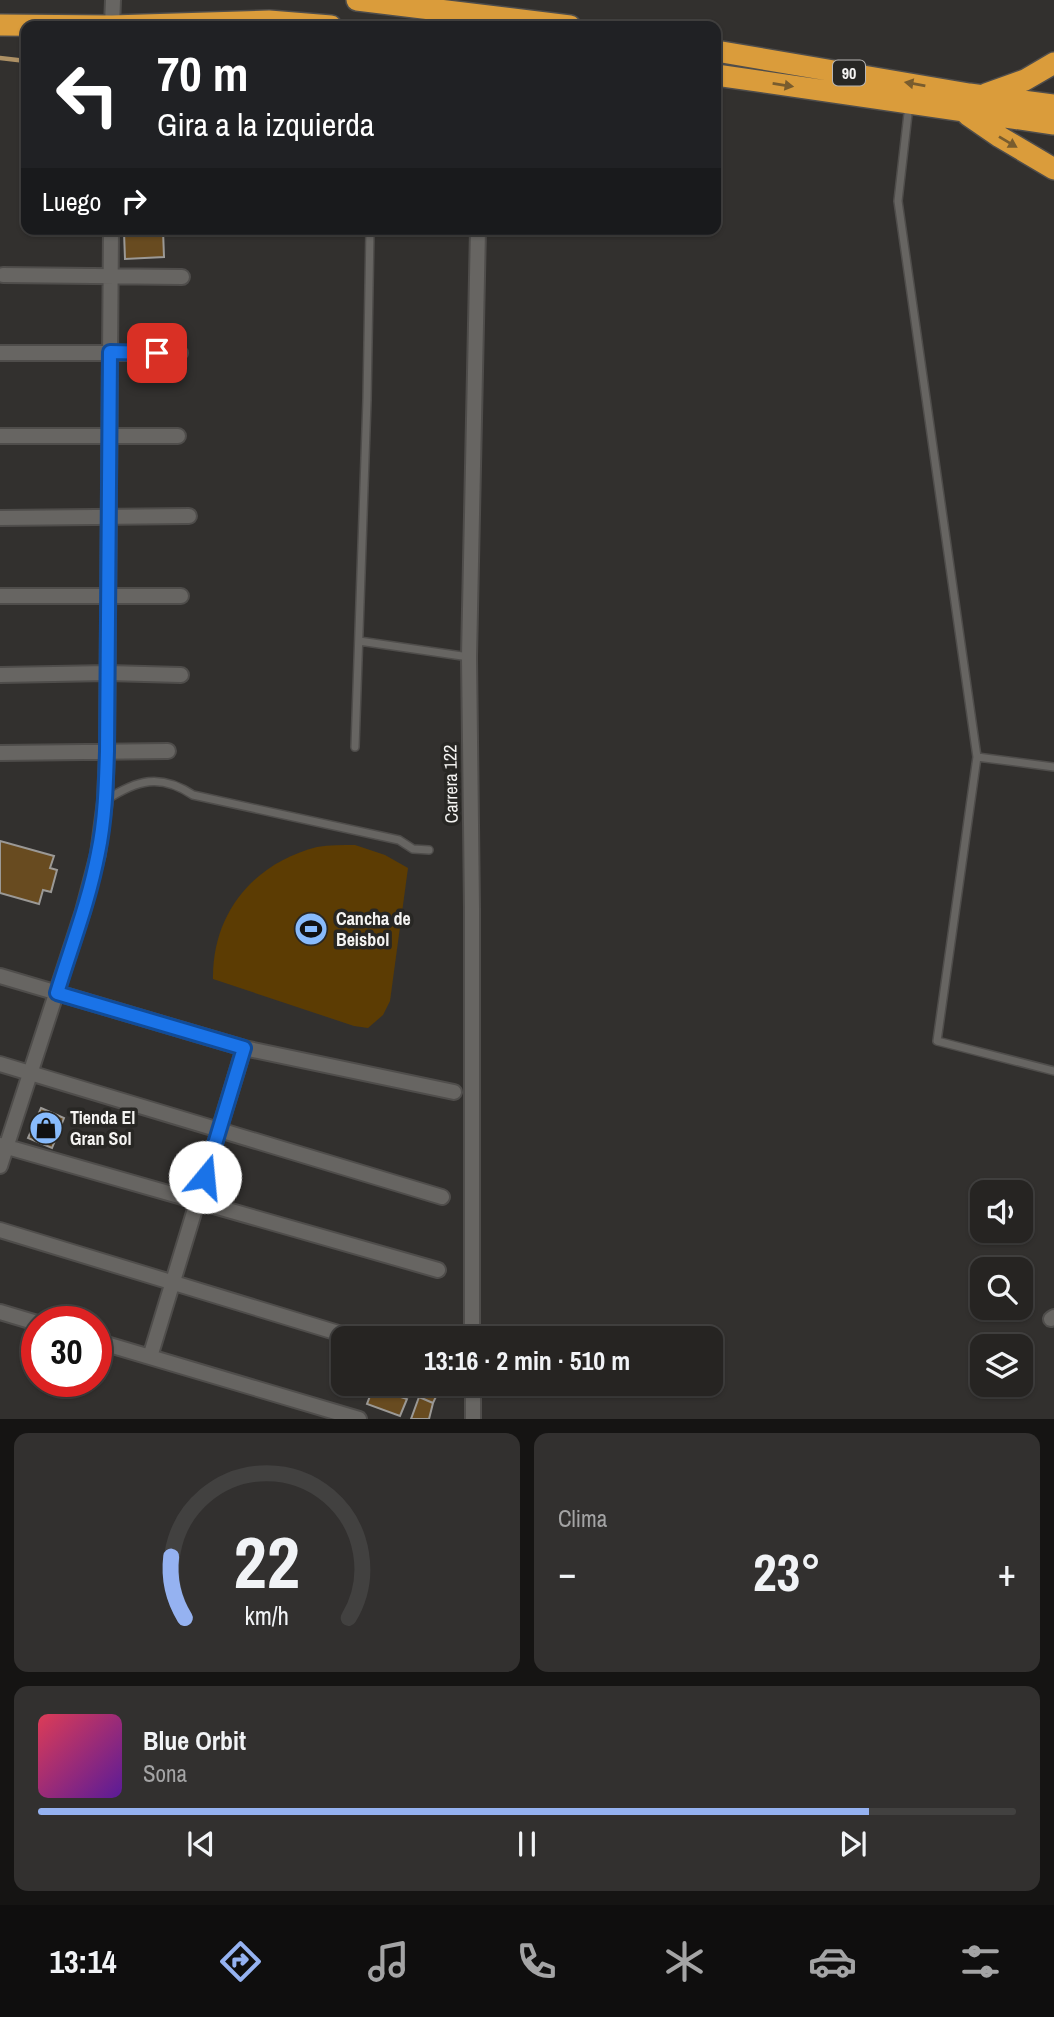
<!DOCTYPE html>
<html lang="es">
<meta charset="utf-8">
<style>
body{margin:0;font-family:"Archivo Narrow",sans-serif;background:#32302f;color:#f1f3f6;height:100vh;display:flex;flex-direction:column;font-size:26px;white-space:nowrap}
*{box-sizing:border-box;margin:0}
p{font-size:23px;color:#a4a4a5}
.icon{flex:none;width:38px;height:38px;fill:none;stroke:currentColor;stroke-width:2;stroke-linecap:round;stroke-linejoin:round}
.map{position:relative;height:1419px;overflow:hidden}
.drawer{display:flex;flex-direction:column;gap:14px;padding:14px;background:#151413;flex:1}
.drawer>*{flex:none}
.top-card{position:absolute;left:21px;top:21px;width:700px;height:214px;border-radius:14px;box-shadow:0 2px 5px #0004,0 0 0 2px #424140;background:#202124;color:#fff;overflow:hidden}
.buttons{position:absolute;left:970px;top:1180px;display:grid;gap:14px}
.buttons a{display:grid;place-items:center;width:63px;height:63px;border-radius:14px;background:#262422;box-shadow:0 2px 5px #0004,0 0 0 2px #424140;font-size:35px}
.speed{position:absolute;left:21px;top:1306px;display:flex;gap:14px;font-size:35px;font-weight:700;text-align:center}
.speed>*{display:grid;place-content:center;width:91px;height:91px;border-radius:50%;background:#262422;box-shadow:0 2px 5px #0004,0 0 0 2px #424140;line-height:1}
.speed .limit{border:10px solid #d22;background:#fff;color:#111}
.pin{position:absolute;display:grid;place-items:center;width:60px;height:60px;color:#fff;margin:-30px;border-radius:14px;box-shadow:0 4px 10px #0006}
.me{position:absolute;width:77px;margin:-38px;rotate:17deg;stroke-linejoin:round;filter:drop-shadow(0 0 5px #0008)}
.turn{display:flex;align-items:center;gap:24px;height:147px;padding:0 21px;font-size:32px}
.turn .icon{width:91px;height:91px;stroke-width:2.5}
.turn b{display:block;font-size:49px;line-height:60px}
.then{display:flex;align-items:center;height:66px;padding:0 21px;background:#0003;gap:14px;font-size:26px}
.big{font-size:52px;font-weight:800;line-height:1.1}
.drawer .card{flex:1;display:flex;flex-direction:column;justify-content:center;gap:10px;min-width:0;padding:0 24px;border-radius:14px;background:#32302f}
.drawer .dial{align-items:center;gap:0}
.dial svg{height:182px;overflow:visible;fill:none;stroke:#424140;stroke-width:7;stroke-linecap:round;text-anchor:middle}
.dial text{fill:#f1f3f6;stroke:none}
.song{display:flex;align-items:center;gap:21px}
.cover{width:84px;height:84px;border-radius:10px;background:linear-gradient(135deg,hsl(350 70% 55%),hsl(270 70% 35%))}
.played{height:7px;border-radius:4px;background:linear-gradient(90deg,#95b2f1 85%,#424140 85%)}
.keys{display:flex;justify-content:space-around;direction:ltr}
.heat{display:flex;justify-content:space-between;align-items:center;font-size:38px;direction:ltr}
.drawer .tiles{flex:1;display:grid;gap:14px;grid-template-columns:1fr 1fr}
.card:last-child{grid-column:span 2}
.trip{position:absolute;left:331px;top:1326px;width:392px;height:70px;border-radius:14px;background:#262422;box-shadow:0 2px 5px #0004,0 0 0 2px #424140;font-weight:800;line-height:70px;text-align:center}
.menu{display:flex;height:112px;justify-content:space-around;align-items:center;background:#0f0e0e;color:#a4a4a5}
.menu .icon{width:49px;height:49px}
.menu .current{color:#95b2f1}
.menu b{font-size:32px;color:#f1f3f6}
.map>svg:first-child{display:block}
.green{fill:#5c3c03}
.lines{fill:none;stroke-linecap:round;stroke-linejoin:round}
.stream{stroke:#ae9165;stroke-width:4.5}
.building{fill:#684b20;stroke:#9b9996;stroke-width:2}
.lane-casing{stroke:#4f4d4b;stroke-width:10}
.street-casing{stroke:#4f4d4b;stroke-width:18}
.highway-casing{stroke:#4f4d4b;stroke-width:24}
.lane{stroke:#676562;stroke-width:7}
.street{stroke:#676562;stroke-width:14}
.highway{stroke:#da9c3b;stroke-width:21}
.oneway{fill:#785c2e}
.route-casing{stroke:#114b97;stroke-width:18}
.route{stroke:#1a73e8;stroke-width:12}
.labels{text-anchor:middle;stroke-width:7;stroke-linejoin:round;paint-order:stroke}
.shield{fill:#282724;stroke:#b8b6b4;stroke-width:2}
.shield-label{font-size:16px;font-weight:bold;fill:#f5f4f2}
.street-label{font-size:18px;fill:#f5f4f2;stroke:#282724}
.poi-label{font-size:18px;font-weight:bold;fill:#f5f4f2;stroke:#282724;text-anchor:start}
</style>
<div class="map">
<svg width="1054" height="1419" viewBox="0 0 1054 1419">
<rect width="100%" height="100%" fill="#32302e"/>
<path class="green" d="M355 845 385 855 408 868 390 1001 383 1015 368 1028 354 1026 213 979C212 913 254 863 317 847 329 845 343 845 355 845Z"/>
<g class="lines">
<path class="stream" d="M0 58 26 61"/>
</g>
<path class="building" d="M163 230 164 257 125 259 124 232Z
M0 841 54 856 50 868 57 870 51 892 43 890 39 904 0 893Z
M41 1108 64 1118 52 1148 28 1138Z
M389 1384H442L433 1403Z
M373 1388 407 1399 400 1416 367 1404Z
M419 1397 433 1403 429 1419H411Z"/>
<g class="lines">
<defs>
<path id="lane" d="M909 105 898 201 977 757 937 1041 1054 1071
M359 641 469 657
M355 747 367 400 370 229
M977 757 1054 767
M106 800C137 780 160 773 193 795L399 840 413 849 429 850"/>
<path id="street" d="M112 26 113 0
M3 275 182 277
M0 353H180
M0 436H178
M0 518 189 516
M0 596H181
M0 675 108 673 181 675
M0 753 168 751
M0 976 244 1048 454 1092
M0 1064 442 1197
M0 1145 438 1270
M0 1166 83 911 98 854 105 801 107 751 111 229
M0 1230 358 1339
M0 1312 37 1323
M1051 1319 1054 1317
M472 1339V908L469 657 478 229
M96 1341 359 1419
M150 1357 244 1048
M473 1384V1419"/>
<path id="highway" d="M357 0 570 26
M0 25 112 26 269 21 331 26
M716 51 969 94 1054 105
M716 75 1054 124
M986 94 1025 80 1054 63
M968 115 1000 137 1054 169"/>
</defs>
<use href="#lane" class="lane-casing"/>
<use href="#street" class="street-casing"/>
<use href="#highway" class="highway-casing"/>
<use href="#lane" class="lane"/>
<use href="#street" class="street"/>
<use href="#highway" class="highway"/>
</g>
<defs><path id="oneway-solid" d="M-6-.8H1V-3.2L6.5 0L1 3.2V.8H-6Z" transform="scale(1.75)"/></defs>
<g class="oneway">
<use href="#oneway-solid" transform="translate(915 84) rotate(-170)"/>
<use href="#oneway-solid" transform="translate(783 85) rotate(9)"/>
<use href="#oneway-solid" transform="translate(1008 142) rotate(31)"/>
</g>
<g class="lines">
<defs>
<path id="route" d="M157 353 110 352 107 751C106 785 105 820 98 853 89 901 71 947 57 993L244 1048 205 1177"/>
</defs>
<use href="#route" class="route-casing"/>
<use href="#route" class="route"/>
</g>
<defs>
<symbol id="stadium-disc" viewBox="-11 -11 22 22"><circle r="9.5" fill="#88bbfc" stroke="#282724"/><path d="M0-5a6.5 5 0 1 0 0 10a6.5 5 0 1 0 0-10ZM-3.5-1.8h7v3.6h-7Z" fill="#111"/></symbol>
<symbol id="shop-disc" viewBox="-11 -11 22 22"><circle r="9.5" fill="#88bbfc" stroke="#282724"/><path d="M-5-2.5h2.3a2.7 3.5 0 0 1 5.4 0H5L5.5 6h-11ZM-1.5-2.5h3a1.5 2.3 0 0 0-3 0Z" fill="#111"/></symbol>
</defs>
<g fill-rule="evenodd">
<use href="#stadium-disc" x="292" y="910" width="38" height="38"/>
<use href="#shop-disc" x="27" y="1109" width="38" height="38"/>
</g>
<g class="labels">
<rect class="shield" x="833" y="60.5" width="32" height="25" rx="5"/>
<g class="shield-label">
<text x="849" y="79">90</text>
</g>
<g class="street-label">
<text transform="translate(451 784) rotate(-91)" y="6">Carrera 122</text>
</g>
<g class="poi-label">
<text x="336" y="925">Cancha de<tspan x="336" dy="21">Beisbol</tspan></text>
<text x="70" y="1124">Tienda El<tspan x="70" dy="21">Gran Sol</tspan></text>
</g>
</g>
</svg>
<div class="buttons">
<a><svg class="icon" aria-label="sound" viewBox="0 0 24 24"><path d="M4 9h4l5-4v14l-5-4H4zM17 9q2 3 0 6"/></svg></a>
<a><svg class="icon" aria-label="search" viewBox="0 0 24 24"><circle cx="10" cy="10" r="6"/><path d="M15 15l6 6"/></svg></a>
<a><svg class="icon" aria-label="layers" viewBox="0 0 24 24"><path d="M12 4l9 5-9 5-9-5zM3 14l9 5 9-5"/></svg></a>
</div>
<div class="speed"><div class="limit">30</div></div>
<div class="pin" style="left:157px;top:353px;background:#d93025"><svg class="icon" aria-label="arrive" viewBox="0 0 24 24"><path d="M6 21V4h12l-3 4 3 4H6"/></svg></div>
<svg class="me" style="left:205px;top:1177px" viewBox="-20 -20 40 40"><circle r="19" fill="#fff"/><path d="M0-13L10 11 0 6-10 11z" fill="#1a73e8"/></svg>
<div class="trip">13:16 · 2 min · 510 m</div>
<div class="top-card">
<div class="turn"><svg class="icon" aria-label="left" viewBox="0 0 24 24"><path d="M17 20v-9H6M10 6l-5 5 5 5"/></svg><div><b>70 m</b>Gira a la izquierda</div></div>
<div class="then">Luego<svg class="icon" aria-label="right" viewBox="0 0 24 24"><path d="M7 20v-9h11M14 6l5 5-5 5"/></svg></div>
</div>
</div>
<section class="drawer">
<div class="tiles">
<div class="card dial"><svg viewBox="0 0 100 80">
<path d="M14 69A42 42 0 1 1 86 69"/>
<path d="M14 69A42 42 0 0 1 8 42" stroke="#95b2f1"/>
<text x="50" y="56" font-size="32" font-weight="700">22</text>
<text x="50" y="72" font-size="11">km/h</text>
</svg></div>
<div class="card"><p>Clima</p>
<div class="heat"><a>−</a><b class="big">23°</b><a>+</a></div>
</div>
<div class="card">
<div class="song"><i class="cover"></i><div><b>Blue Orbit</b><p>Sona</p></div></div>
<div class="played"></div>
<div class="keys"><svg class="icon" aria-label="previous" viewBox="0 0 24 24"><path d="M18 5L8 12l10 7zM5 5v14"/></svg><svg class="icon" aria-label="pause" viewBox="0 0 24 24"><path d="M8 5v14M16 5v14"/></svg><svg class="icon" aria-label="next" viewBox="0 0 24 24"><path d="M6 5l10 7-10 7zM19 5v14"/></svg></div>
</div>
</div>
</section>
<nav class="menu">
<b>13:14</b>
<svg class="icon current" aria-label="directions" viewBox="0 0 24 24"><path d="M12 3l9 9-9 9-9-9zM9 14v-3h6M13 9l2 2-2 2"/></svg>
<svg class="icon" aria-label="music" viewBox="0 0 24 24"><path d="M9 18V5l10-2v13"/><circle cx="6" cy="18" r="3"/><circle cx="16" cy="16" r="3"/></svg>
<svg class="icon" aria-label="phone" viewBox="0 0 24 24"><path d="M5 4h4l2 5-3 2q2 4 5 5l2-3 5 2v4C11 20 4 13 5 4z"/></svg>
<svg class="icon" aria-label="climate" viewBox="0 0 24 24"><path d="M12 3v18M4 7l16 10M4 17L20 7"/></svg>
<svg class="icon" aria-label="car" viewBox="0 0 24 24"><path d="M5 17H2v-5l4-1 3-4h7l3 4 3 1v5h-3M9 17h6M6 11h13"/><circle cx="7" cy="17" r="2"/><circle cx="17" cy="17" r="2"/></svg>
<svg class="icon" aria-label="filters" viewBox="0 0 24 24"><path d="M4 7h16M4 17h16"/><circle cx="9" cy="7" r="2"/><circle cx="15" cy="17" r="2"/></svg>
</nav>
